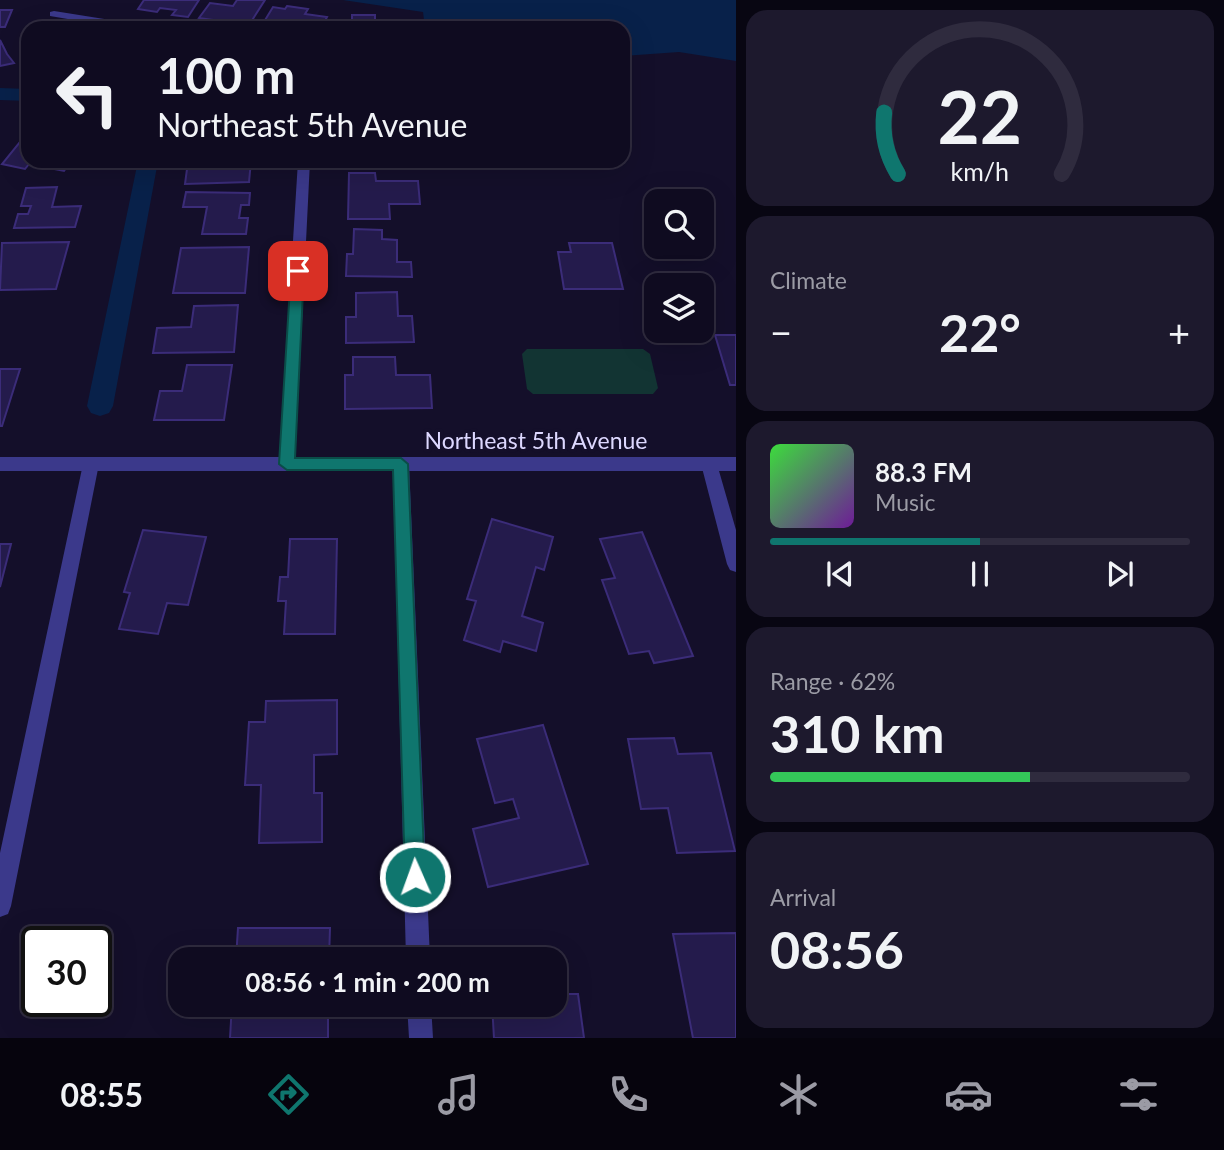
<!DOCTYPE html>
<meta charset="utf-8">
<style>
body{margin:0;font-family:Lato,sans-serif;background:#1d192d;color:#f1f3f6;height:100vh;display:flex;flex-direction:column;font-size:26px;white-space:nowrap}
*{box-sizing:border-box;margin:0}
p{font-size:23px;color:#9b9ba5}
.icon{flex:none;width:38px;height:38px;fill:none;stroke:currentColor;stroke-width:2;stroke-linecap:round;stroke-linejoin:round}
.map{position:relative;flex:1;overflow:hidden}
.sheet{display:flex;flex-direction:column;gap:10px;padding:10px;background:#080612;width:488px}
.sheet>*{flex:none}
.top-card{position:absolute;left:21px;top:21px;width:609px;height:147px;border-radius:21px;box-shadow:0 7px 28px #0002,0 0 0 2px #2f2b3e;background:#0f0b20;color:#f1f3f6;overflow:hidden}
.controls{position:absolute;left:644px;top:189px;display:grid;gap:14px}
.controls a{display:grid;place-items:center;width:70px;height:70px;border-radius:14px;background:#0f0b20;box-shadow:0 7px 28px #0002,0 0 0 2px #2f2b3e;font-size:35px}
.speed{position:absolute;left:21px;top:926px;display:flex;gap:14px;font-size:35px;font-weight:700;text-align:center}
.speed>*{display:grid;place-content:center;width:91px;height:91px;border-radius:50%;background:#0f0b20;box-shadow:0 7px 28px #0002,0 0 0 2px #2f2b3e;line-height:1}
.speed .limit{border:4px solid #111;border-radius:10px;background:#fff;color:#111}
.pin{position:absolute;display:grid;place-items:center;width:60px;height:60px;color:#fff;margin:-30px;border-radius:14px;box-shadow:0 4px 10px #0006}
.me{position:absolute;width:77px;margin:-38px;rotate:358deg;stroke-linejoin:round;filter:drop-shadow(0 0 5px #0008)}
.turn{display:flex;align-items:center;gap:24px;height:147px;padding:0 21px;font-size:32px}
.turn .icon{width:91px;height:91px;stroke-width:2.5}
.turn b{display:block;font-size:49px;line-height:60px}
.big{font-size:52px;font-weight:700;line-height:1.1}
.sheet .card{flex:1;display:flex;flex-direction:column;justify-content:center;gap:10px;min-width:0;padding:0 24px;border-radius:21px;background:#1d192d}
.sheet .dial{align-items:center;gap:0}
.dial svg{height:182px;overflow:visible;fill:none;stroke:#2f2b3e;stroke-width:7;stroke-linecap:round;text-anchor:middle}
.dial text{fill:#f1f3f6;stroke:none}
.song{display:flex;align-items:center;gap:21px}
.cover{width:84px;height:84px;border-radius:10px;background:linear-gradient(135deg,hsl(120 70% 55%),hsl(280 70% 35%))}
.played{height:7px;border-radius:4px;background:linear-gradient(90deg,#0f766e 50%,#2f2b3e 50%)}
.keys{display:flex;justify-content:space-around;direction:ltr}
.heat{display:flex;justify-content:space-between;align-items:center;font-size:38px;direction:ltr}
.charge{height:10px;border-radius:5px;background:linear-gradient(90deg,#34c759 62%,#2f2b3e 0)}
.trip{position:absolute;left:168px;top:947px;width:399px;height:70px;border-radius:21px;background:#0f0b20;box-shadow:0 7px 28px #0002,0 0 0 2px #2f2b3e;font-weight:700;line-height:70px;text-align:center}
.tabs{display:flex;height:112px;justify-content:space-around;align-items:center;background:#06040d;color:#9b9ba5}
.tabs .icon{width:49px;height:49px}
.tabs .current{color:#0f766e}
.tabs b{font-size:32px;color:#f1f3f6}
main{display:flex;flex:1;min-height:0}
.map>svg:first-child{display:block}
.green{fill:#123433}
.water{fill:#08214a}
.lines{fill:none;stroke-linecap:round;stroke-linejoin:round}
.canal{fill:#08214a;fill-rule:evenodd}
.building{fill:#241b4c;stroke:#3b2c79;stroke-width:2}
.minor{fill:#3b398b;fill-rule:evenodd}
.tertiary{fill:#3b398b;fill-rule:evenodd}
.route{fill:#0f766e;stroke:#0a4d48;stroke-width:2}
.labels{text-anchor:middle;stroke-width:7;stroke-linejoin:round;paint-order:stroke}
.street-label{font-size:23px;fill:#ddd8ff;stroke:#140f2a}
</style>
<main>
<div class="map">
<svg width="736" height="1038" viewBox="0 0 736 1038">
<rect width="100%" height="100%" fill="#140f2a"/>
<path class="green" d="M527 349H643L650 354 658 388 653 394H533L527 389 522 354Z"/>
<path class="water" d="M343 0H736V61L679 52 623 56V28H468L454 26V28H425L423 12Z"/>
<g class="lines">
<path class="canal" d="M0 88 28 89V101L0 100Z
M138 161H158L113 406 109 413 100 416 91 413 87 406Z"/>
</g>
<path class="building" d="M144 0H199L188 17 172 15 176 10 160 8 157 12 138 9Z
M237 0H265L249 25 199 18 210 3 233 6Z
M287 6 308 9 305 14 327 17 321 28 262 25 273 7 285 9Z
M0 10H12L5 27H0Z
M352 15H375V25H400V28H340L341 23H352Z
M0 40 7 54 14 63 0 66Z
M28 132V161H71L64 171 29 164 25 169 2 164Z
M204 161H251L249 182 185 184 187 169H203Z
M349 173H375L376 181H418L420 204H389L390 219H348Z
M57 187 52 207 81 206 75 227 14 228 18 214H28L31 206H21L26 188Z
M186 192 250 193 249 205H241L239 218H248L246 234H202L207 207H183Z
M354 229 382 230V239L397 240V262H411L412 277 346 276 347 254H353Z
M69 242 56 289 0 290 2 243Z
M569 243H612L623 289H564L558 252H571Z
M249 247 245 293H173L181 248Z
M397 292 398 316H412L414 342 346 343V317H356V293Z
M238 305 234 352 153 353 157 328 191 327 194 306Z
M715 335H736V385H730Z
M353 357H395L396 375H430L432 408 345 409V375H353Z
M187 365H232L224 420H154L160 391H182Z
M0 369H20L2 426H0Z
M492 519 553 537 544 570 536 567 522 616 543 623 536 651 503 641 500 652 464 640 476 601 467 599Z
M143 530 206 537 188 605 167 603 158 634 119 629 130 593 124 592Z
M642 532 693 656 654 663 649 651 629 654 602 580 615 578 600 539Z
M290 539H337L335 634H284L286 601H278L280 577H288Z
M0 544H11L0 587Z
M337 700V754L314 755V793H322V842L259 843 261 785H245L249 722H265L266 701Z
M543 725 588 864 488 887 473 829 519 818 513 799 495 803 477 739Z
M674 738 678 754 711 753 735 851 677 853 668 808 641 809 628 739Z
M238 928H330L329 959H236Z
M736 933V1038H693L673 934Z
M555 994H578L584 1038H494L492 1004H555Z
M232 1004H328V1038H230Z"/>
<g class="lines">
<path class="minor" d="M54 11 142 25 148 28H121L50 16V12Z
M298 161H310L295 464 293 469H281L279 464Z
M91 457 97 459 99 464 11 906 8 914 0 917V853L83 464 85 459Z
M401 457 407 459 409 464 430 959H406L393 464 395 459Z
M709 457 715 459 717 464 736 530V572L730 570 727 564 701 464 703 459Z
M407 1004H431L433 1038H409Z"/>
<path class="tertiary" d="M0 457H736V471H0Z"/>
</g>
<path class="route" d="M298 267 304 271 295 458H401L408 464 425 877 422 884 415 887 408 884 405 877 393 470H287L279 464 291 271Z"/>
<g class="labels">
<g class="street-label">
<text x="536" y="449">Northeast 5th Avenue</text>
</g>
</g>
</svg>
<div class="controls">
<a><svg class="icon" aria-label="search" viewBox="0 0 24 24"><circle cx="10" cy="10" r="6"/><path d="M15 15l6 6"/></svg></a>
<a><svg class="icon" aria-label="layers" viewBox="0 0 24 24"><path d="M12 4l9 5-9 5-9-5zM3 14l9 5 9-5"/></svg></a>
</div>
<div class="speed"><div class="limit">30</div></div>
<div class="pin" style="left:298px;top:271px;background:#d93025"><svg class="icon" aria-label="arrive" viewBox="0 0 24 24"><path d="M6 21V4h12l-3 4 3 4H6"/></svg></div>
<svg class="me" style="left:415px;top:877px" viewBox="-20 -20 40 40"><circle r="17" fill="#0f766e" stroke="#fff" stroke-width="3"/><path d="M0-11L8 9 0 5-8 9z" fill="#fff"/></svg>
<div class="trip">08:56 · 1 min · 200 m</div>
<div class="top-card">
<div class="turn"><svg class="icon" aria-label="left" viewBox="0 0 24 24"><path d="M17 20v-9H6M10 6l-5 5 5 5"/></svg><div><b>100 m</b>Northeast 5th Avenue</div></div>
</div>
</div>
<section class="sheet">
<div class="card dial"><svg viewBox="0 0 100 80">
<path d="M14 69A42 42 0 1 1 86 69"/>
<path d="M14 69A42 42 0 0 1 8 42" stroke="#0f766e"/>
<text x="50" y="56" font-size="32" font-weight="700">22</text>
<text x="50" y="72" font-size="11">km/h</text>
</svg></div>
<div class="card"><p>Climate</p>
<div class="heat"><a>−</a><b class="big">22°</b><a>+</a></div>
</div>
<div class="card">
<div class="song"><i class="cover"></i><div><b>88.3 FM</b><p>Music</p></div></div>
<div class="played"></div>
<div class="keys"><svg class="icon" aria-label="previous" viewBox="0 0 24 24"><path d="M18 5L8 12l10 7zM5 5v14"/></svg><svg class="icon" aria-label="pause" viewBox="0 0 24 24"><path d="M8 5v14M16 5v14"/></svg><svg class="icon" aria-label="next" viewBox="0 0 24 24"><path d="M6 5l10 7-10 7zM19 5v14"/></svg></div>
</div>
<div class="card"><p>Range · 62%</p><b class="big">310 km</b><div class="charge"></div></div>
<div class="card"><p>Arrival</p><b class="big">08:56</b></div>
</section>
</main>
<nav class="tabs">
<b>08:55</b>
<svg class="icon current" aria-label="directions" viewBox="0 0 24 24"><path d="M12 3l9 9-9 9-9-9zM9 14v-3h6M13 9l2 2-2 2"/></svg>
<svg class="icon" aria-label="music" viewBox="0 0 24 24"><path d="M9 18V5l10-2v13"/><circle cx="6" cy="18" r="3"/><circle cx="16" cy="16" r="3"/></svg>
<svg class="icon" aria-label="phone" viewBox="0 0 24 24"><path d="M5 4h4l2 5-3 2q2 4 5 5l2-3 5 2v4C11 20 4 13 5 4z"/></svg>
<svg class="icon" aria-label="climate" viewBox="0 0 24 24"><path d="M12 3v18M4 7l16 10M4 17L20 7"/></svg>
<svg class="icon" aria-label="car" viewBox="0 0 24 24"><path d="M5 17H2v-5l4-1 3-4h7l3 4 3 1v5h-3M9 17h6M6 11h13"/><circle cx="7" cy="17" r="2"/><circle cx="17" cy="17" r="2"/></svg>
<svg class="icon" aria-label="filters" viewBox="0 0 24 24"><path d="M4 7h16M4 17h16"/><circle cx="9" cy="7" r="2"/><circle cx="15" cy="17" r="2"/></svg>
</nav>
